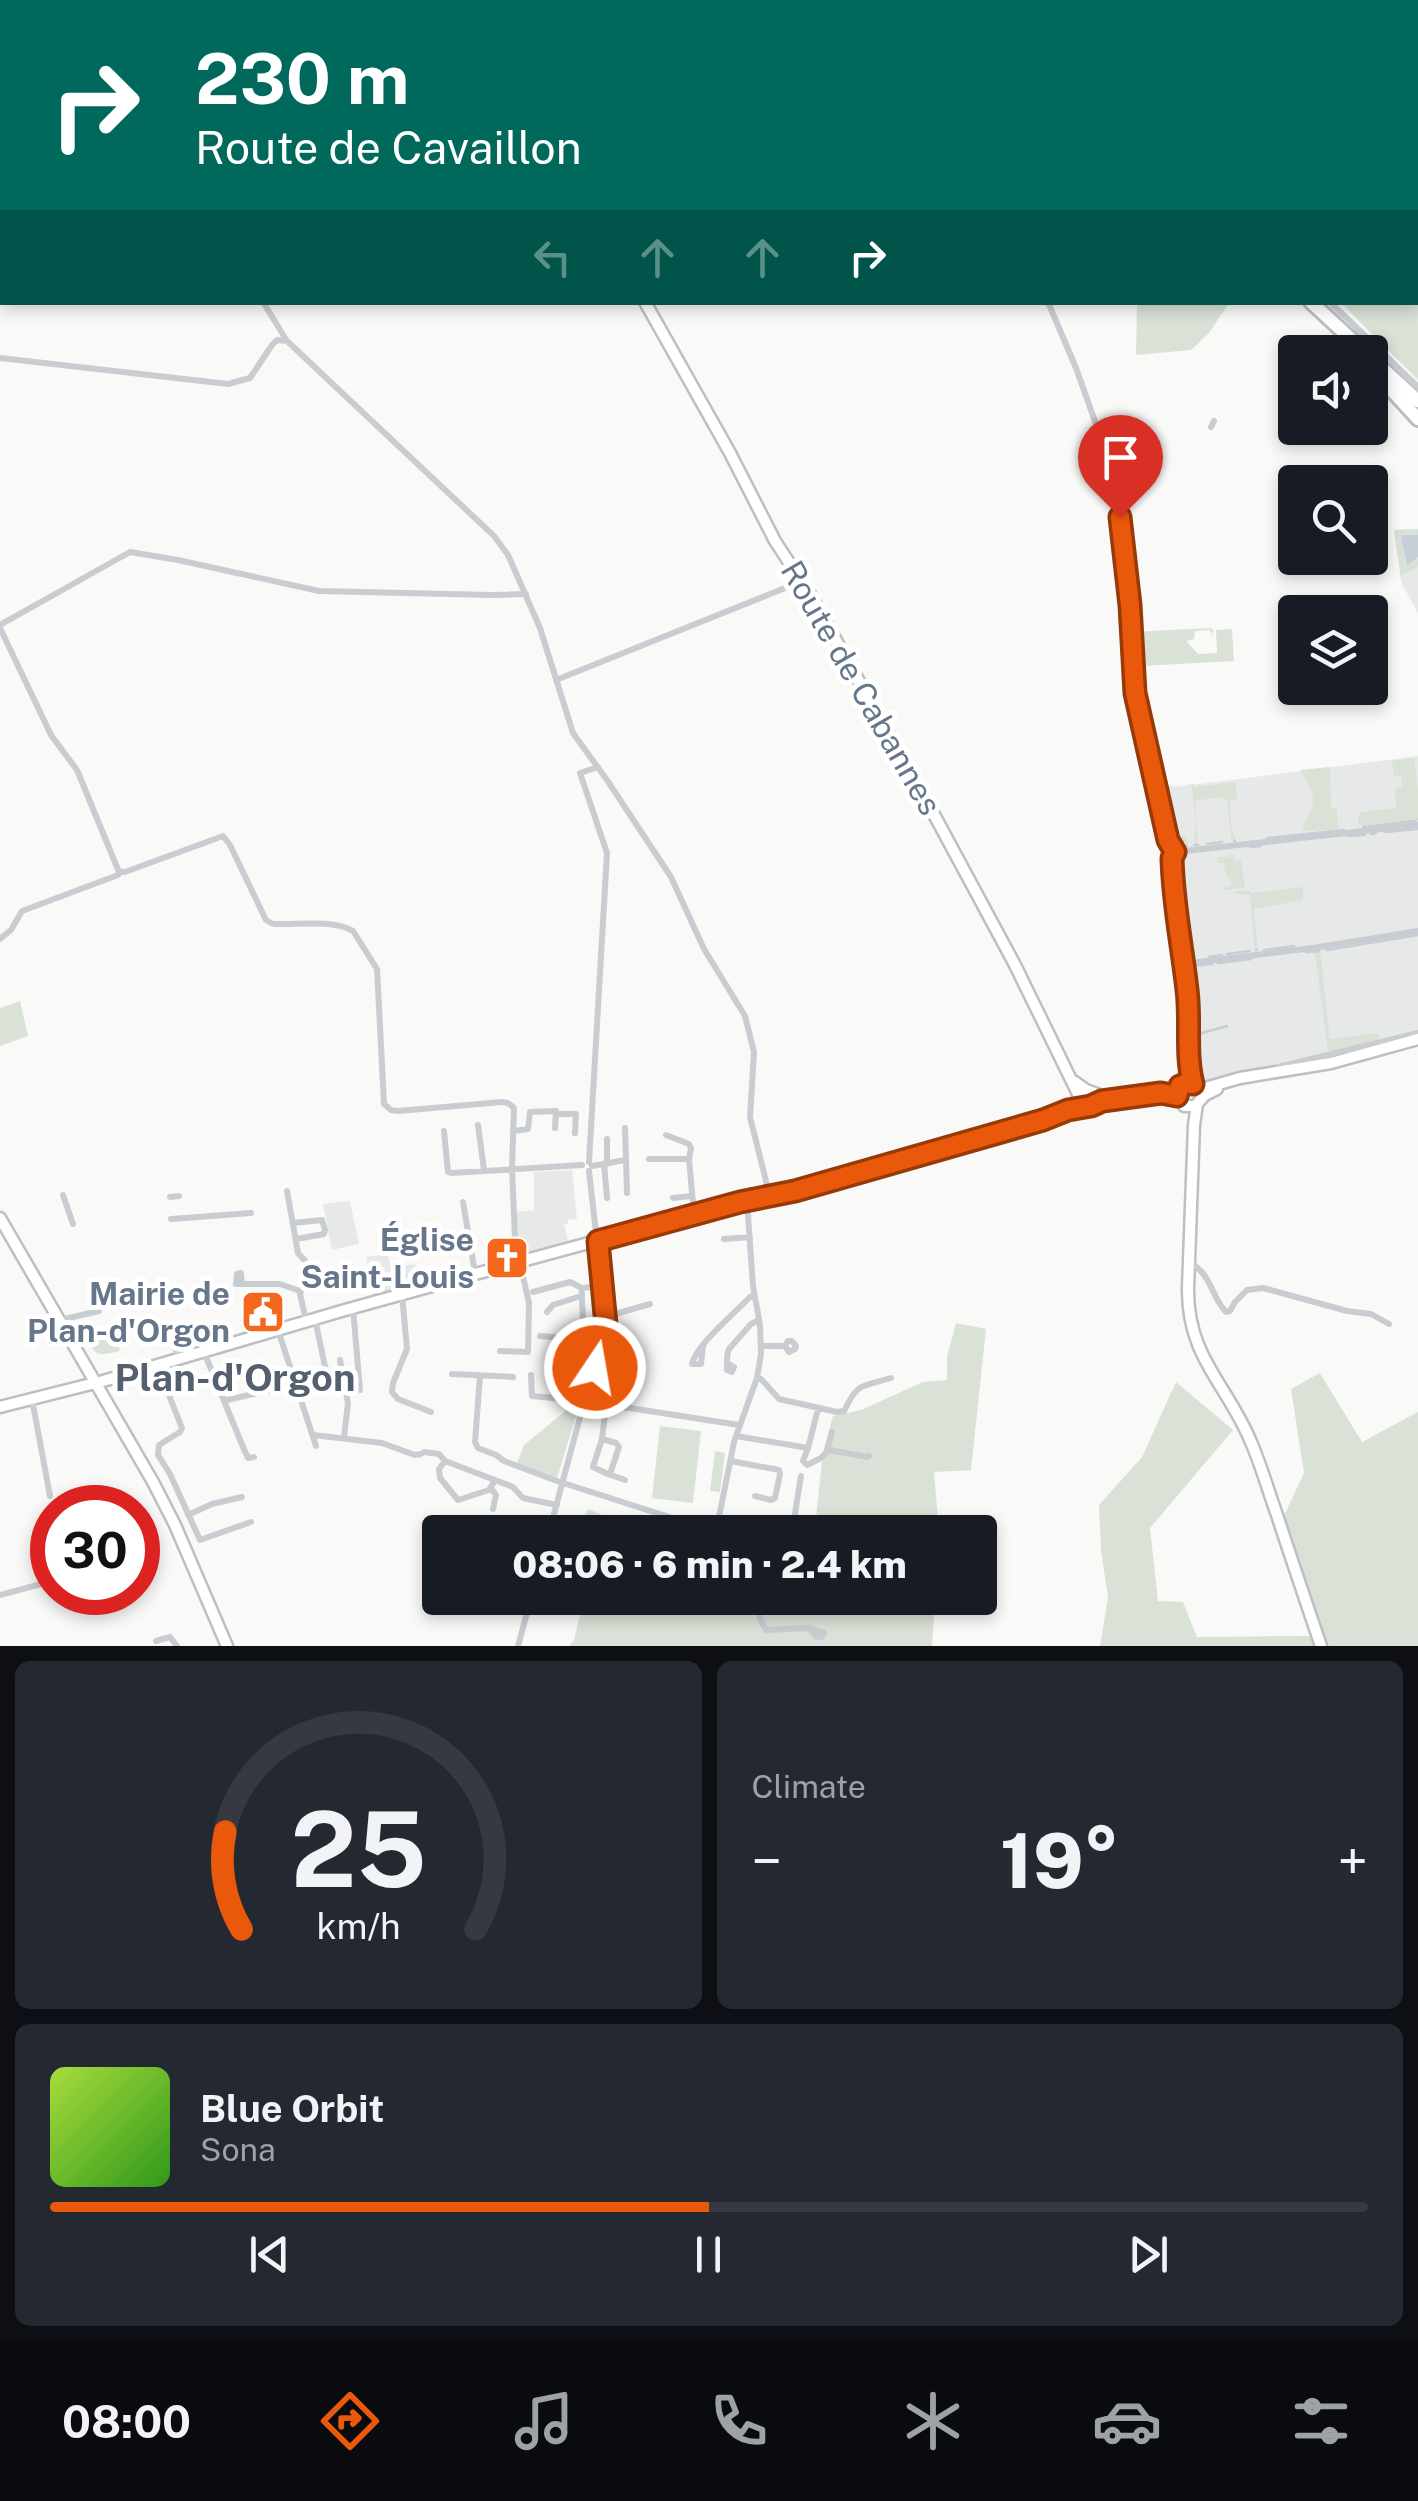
<!DOCTYPE html>
<meta charset="utf-8">
<style>
body{margin:0;font-family:"Public Sans",sans-serif;background:#242831;color:#f1f3f6;height:100vh;display:flex;flex-direction:column;font-size:38px;white-space:nowrap}
*{box-sizing:border-box;margin:0}
p{font-size:32px;color:#9ea1a6}
.icon{flex:none;width:55px;height:55px;fill:none;stroke:currentColor;stroke-width:2;stroke-linecap:round;stroke-linejoin:round}
.map{position:relative;height:1646px;overflow:hidden}
.details{display:flex;flex-direction:column;gap:15px;padding:15px;background:#0d0f14;flex:1}
.details>*{flex:none}
.hud{position:absolute;left:0px;top:0px;width:1420px;height:305px;box-shadow:0 5px 15px #0003;background:#00695c;color:#fff;overflow:hidden}
.buttons{position:absolute;left:1278px;top:335px;display:grid;gap:20px}
.buttons a{display:grid;place-items:center;width:110px;height:110px;border-radius:10px;background:#171b24;box-shadow:0 5px 15px #0003;font-size:50px}
.speed{position:absolute;left:30px;top:1485px;display:flex;gap:20px;font-size:50px;font-weight:700;text-align:center}
.speed>*{display:grid;place-content:center;width:130px;height:130px;border-radius:50%;background:#171b24;box-shadow:0 5px 15px #0003;line-height:1}
.speed .limit{border:15px solid #d22;background:#fff;color:#111}
.pin{position:absolute;display:grid;place-items:center;width:85px;height:85px;color:#fff;margin:-102px -42px;border-radius:50% 50% 50% 0;rotate:-45deg;box-shadow:0 0 10px #0007}
.pin .icon{rotate:45deg}
.me{position:absolute;width:110px;margin:-55px;rotate:12deg;stroke-linejoin:round;filter:drop-shadow(0 0 8px #0008)}
.turn{display:flex;align-items:center;gap:35px;height:210px;padding:0 30px;font-size:45px}
.turn .icon{width:130px;height:130px;stroke-width:2.5}
.turn b{display:block;font-size:70px;line-height:85px}
.lanes{display:flex;align-items:center;height:95px;padding:0 30px;background:#0003;justify-content:center;gap:50px;direction:ltr}
.lanes .off{opacity:.35}
.big{font-size:75px;font-weight:800;line-height:1.1}
.details .widget{flex:1;display:flex;flex-direction:column;justify-content:center;gap:15px;min-width:0;padding:0 35px;border-radius:15px;background:#242831}
.details .dial{align-items:center;gap:0}
.dial svg{height:260px;overflow:visible;fill:none;stroke:#363941;stroke-width:7;stroke-linecap:round;text-anchor:middle}
.dial text{fill:#f1f3f6;stroke:none}
.song{display:flex;align-items:center;gap:30px}
.cover{width:120px;height:120px;border-radius:15px;background:linear-gradient(135deg,hsl(80 70% 55%),hsl(110 70% 35%))}
.played{height:10px;border-radius:5px;background:linear-gradient(90deg,#ea580c 50%,#363941 50%)}
.keys{display:flex;justify-content:space-around;direction:ltr}
.heat{display:flex;justify-content:space-between;align-items:center;font-size:55px;direction:ltr}
.details .tiles{flex:1;display:grid;gap:15px;grid-template-columns:1fr 1fr}
.widget:last-child{grid-column:span 2}
.trip{position:absolute;left:422px;top:1515px;width:575px;height:100px;border-radius:10px;background:#171b24;box-shadow:0 5px 15px #0003;font-weight:800;line-height:100px;text-align:center}
.tab-bar{display:flex;height:160px;justify-content:space-around;align-items:center;background:#090b0e;color:#9ea1a6}
.tab-bar .icon{width:70px;height:70px}
.tab-bar .selected{color:#ea580c}
.tab-bar b{font-size:45px;color:#f1f3f6}
.map>svg:first-child{display:block}
.built{fill:#e7e8e8}
.green{fill:#dae2d7}
.water{fill:#c5cfd5}
.lines{fill:none;stroke-linecap:round;stroke-linejoin:round}
.stream{stroke:#c5cfd5;stroke-width:2.5}
.major-casing{stroke:#bcbfc4;stroke-width:15}
.highway-casing{stroke:#bbbec2;stroke-width:18}
.minor{stroke:#c9ccd1;stroke-width:6}
.major{stroke:#fff;stroke-width:10}
.highway{stroke:#fff;stroke-width:12}
.route-casing{stroke:#983908;stroke-width:25}
.route{stroke:#ea580c;stroke-width:18}
.labels{text-anchor:middle;stroke-width:10;stroke-linejoin:round;paint-order:stroke}
.street-label{font-size:32px;fill:#66768b;stroke:#fff}
.poi-label{font-size:32px;font-weight:bold;fill:#66768b;stroke:#fff;text-anchor:end}
.quarter-label{font-size:38px;font-weight:bold;fill:#54606f;stroke:#fff}
</style>
<div class="map">
<svg width="1418" height="1646" viewBox="0 0 1418 1646">
<rect width="100%" height="100%" fill="#f9f9f7"/>
<path class="built" d="M1418 529V613L1402 584 1394 530Z
M1418 756V1031L1205 1084 1197 1083 1192 1068 1178 914 1176 860 1160 789Z
M572 1170 577 1219 568 1220V1224H564L569 1245 519 1258 516 1245 515 1212 534 1210V1172Z
M350 1201 359 1244 332 1250 323 1204Z
M388 1254 391 1268 415 1264 418 1286 374 1299 366 1257Z"/>
<path class="green" d="M1418 265V380L1341 303 1418 302Z
M1145 303V302L1229 303 1209 333 1191 350 1136 355 1137 306Z
M1418 529V535H1403L1401 538 1406 564 1418 557V567L1404 574 1401 579 1394 530Z
M1211 628 1214 631 1212 632 1213 638 1210 630 1195 631 1194 639 1186 641 1198 654 1217 653 1216 630 1232 629 1234 661 1141 666 1140 643 1132 642 1131 632Z
M1414 758 1418 792V820L1362 826 1358 823V816L1362 812 1396 808 1395 788 1403 787 1401 776H1394L1392 761Z
M1330 767 1331 807 1337 809 1338 829 1303 831 1302 825C1319 804 1315 791 1300 770Z
M1235 782 1237 799 1232 800 1230 803 1231 828 1236 839 1234 842 1233 839H1231L1227 800 1219 797 1195 801 1198 843 1194 844 1196 823 1192 787 1190 784 1171 787 1168 795 1178 834 1187 837 1188 847 1174 845 1161 790 1164 787 1193 784 1194 787Z
M1233 854 1234 861 1241 860 1245 888 1224 890V887L1231 885 1230 878 1226 877 1224 863H1218L1217 857H1229V855Z
M1303 887V900L1254 909 1258 951 1255 952 1250 895 1233 894 1236 891H1250V893Z
M1320 949 1330 1039 1377 1033 1380 1036 1378 1040 1328 1052 1315 953 1305 954V951Z
M20 1001 28 1036 0 1046V1008Z
M956 1323 986 1329 971 1470 934 1472 939 1532H879L878 1527 816 1518 823 1452 833 1416 861 1410 923 1382 947 1380V1357Z
M108 1328 116 1332 120 1351C95 1357 97 1356 84 1334Z
M1320 1373 1362 1442 1418 1412V1646H1100L1108 1597 1101 1551 1099 1505 1142 1457 1176 1382 1233 1430 1150 1528 1158 1601 1183 1602 1197 1637 1309 1636 1321 1633 1282 1520 1304 1473 1291 1389Z
M574 1404 578 1410 557 1478 517 1463 524 1445Z
M660 1426 701 1431 693 1503 652 1498Z
M715 1451 725 1453 720 1492 710 1491Z
M588 1509 623 1524 619 1532H578Z
M672 1598H752L754 1601 807 1602 877 1608 880 1598H935L932 1646H569L574 1640 582 1607C613 1611 646 1620 672 1598Z"/>
<path class="water" d="M1403 535H1418V557L1407 565 1401 538Z"/>
<g class="lines">
<path class="stream" d="M1363 827 1416 821
M1385 832 1418 829
M1371 834 1376 833
M1348 836 1365 835
M1267 838 1344 830
M1234 841H1235
M1207 844 1222 842
M1194 845H1198
M1181 847 1187 846
M1250 847 1261 846
M1256 950H1257
M1264 950 1294 946
M1327 950 1418 935
M1306 952 1319 951
M1227 954 1249 951
M1209 957 1222 955
M1218 963 1251 959
M1192 966 1212 964
M1195 1035 1227 1026"/>
<defs>
<path id="major" d="M468 0 469 2
M645 302 730 453 775 541 811 596 937 820 1015 965 1079 1096
M1075 1082 1086 1090 1108 1098
M1197 1104 1194 1125 1188 1288C1187 1357 1227 1384 1251 1442 1261 1465 1268 1490 1277 1515 1291 1558 1306 1602 1321 1646
M1184 1106H1195L1205 1095 1217 1089
M0 1218 153 1482 175 1525 227 1646
M0 1407 103 1381 345 1310 526 1260 747 1200 795 1191 1043 1120C1055 1116 1088 1108 1095 1102 1126 1096 1160 1098 1187 1083L1205 1088 1240 1078 1331 1063 1418 1039"/>
<path id="highway" d="M1053 0 1055 2
M1311 302 1365 352
M1370 357 1418 401
M1384 382 1418 419"/>
</defs>
<use href="#major" class="major-casing"/>
<use href="#highway" class="highway-casing"/>
<path class="minor" d="M271 0 279 2
M1087 0 1088 2
M324 2 326 0
M263 302 287 341
M1048 302 1076 368 1103 444 1110 485 1121 517 1130 605 1135 693 1168 841 1175 852
M1330 302 1418 387
M0 358 228 384 250 378 272 345 277 340 287 341 494 536 508 555 540 628 573 733 607 780 671 877 704 949 745 1016 754 1052 750 1117 770 1197
M1211 427 1214 421
M0 625 130 552 178 560 319 591 492 595 526 594
M0 628 51 735 77 770 119 872 118 875 22 911 11 930 0 939
M556 680 800 582
M1174 852 1172 857C1173 903 1181 945 1187 990 1191 1021 1185 1054 1193 1084
M1175 852 1418 825
M119 872H125L223 836 230 845 266 920 273 924C298 925 331 919 353 931L377 969 384 1104 391 1110 398 1111 502 1102 508 1103 514 1108 512 1168 516 1264
M1182 964 1313 948 1418 931
M1278 1067 1418 1033
M556 1114H576L575 1133
M478 1125 484 1170
M625 1128 627 1193
M444 1131 448 1172 451 1173 582 1165
M514 1131 528 1129 530 1112 556 1111 555 1128
M666 1135 689 1144 691 1148 689 1159
M649 1159H689L694 1214
M589 1162 607 853 580 773 598 767
M604 1164 607 1198
M607 1164V1139
M592 1166 625 1160
M589 1171 597 1242
M287 1191 298 1253 307 1263 306 1277 300 1294 306 1320
M63 1195 73 1224
M170 1197 179 1196
M673 1198 691 1196
M463 1202 475 1273
M171 1219 251 1213
M293 1223 322 1220 325 1230 324 1234 296 1239
M724 1239 750 1237
M1190 1263C1212 1274 1211 1297 1226 1312L1230 1311 1235 1302 1247 1290 1263 1288 1347 1311 1371 1314 1389 1324
M242 1284 241 1273 237 1274 236 1284H280L300 1291
M533 1292 570 1282 582 1288
M402 1294 407 1349 393 1383 392 1392 398 1399 431 1412
M353 1308 360 1390
M547 1312 553 1305 581 1296
M605 1317 650 1304
M315 1319 327 1376
M60 1320 99 1311
M159 1323 180 1357
M278 1330 316 1446
M540 1336 574 1339C589 1327 580 1305 582 1288L602 1286
M602 1342 629 1350 631 1353 612 1373
M703 1346 701 1364H692C696 1345 735 1313 750 1297L754 1296
M761 1346H785L789 1352 795 1349 796 1346 792 1341H788L785 1346
M500 1351 528 1352 529 1303 520 1263
M204 1352 243 1447 248 1458 254 1457
M340 1360 348 1403 344 1437
M727 1363 734 1367 732 1372 727 1370C727 1363 726 1355 729 1349L751 1324 759 1320
M157 1365 182 1428 180 1432 159 1445 158 1455 170 1474 200 1540 251 1522
M452 1374 513 1377
M531 1375 532 1396 585 1401
M480 1376 475 1442 478 1448 496 1455 504 1461 557 1481 691 1524 708 1532
M757 1378 761 1379 779 1399 837 1412 844 1411C858 1382 861 1387 891 1378
M560 1398 567 1376 560 1374
M32 1399 50 1496
M227 1400 297 1384
M585 1401 739 1425
M313 1435 382 1443 415 1455 421 1454
M736 1436 808 1448 818 1409
M602 1439 616 1443 619 1447 611 1471 608 1474 593 1467 602 1439 606 1406
M808 1448 803 1461 807 1465 821 1458 829 1450 867 1457 869 1456
M827 1451 832 1432
M424 1452 439 1454 445 1461
M731 1461 779 1470 780 1474 775 1498 771 1500 755 1496
M608 1474 625 1480
M495 1480 445 1461 439 1469 440 1478 458 1500 489 1490 495 1480 513 1487 523 1498 557 1505
M491 1488 496 1495 493 1509
M188 1515 212 1504 242 1497
M549 1532 605 1325 598 1241
M716 1532 734 1442 757 1378 761 1354 760 1325 753 1286 747 1201
M792 1532 801 1476
M0 1595 52 1581
M756 1598 760 1619 766 1630 809 1628 824 1633 822 1637H816L809 1628
M666 1599 668 1598
M156 1641 170 1637 177 1646
M518 1646 531 1598"/>
<use href="#major" class="major"/>
<use href="#highway" class="highway"/>
</g>
<g class="lines">
<defs>
<path id="route" d="M595 1368 606 1325 598 1241 740 1202 795 1191 1043 1120 1068 1110 1091 1106 1102 1101 1161 1093 1177 1096 1180 1086 1187 1083 1193 1084C1185 1054 1191 1021 1187 990 1182 945 1173 903 1172 858L1175 852 1168 840 1135 693 1130 605 1120 517"/>
</defs>
<use href="#route" class="route-casing"/>
<use href="#route" class="route"/>
</g>
<defs>
<symbol id="church-square" viewBox="-11 -11 22 22"><rect x="-9" y="-9" width="18" height="18" rx="4" fill="#f3681d" stroke="#fff"/><path d="M-1.2-6h2.4v3.5h3.3v2.4h-3.3V6h-2.4V-.1h-3.3v-2.4h3.3Z" fill="#fff"/></symbol>
<symbol id="civic-square" viewBox="-11 -11 22 22"><rect x="-9" y="-9" width="18" height="18" rx="4" fill="#f3681d" stroke="#fff"/><path d="M-.6-6.5H3V-4.5H.6V-3L4-1V1h2V6H-6V1h2V-1L-.6-3ZM-1.2 2.5V6h2.4V2.5Z" fill="#fff"/></symbol>
</defs>
<g fill-rule="evenodd">
<use href="#church-square" x="482" y="1233" width="50" height="50"/>
<use href="#civic-square" x="238" y="1287" width="50" height="50"/>
</g>
<g class="labels">
<g class="street-label">
<text transform="translate(861 688) rotate(60)" y="11">Route de Cabannes</text>
</g>
<g class="poi-label">
<text x="474" y="1251">Église<tspan x="474" dy="37">Saint-Louis</tspan></text>
<text x="230" y="1305">Mairie de<tspan x="230" dy="37">Plan-d'Orgon</tspan></text>
</g>
<g class="quarter-label">
<text x="235" y="1391">Plan-d'Orgon</text>
</g>
</g>
</svg>
<div class="buttons">
<a><svg class="icon" aria-label="sound" viewBox="0 0 24 24"><path d="M4 9h4l5-4v14l-5-4H4zM17 9q2 3 0 6"/></svg></a>
<a><svg class="icon" aria-label="search" viewBox="0 0 24 24"><circle cx="10" cy="10" r="6"/><path d="M15 15l6 6"/></svg></a>
<a><svg class="icon" aria-label="layers" viewBox="0 0 24 24"><path d="M12 4l9 5-9 5-9-5zM3 14l9 5 9-5"/></svg></a>
</div>
<div class="speed"><div class="limit">30</div></div>
<div class="pin" style="left:1120px;top:517px;background:#d93025"><svg class="icon" aria-label="arrive" viewBox="0 0 24 24"><path d="M6 21V4h12l-3 4 3 4H6"/></svg></div>
<svg class="me" style="left:595px;top:1368px" viewBox="-20 -20 40 40"><circle r="17" fill="#ea580c" stroke="#fff" stroke-width="3"/><path d="M0-11L8 9 0 5-8 9z" fill="#fff"/></svg>
<div class="trip">08:06 · 6 min · 2.4 km</div>
<div class="hud">
<div class="turn"><svg class="icon" aria-label="right" viewBox="0 0 24 24"><path d="M7 20v-9h11M14 6l5 5-5 5"/></svg><div><b>230 m</b>Route de Cavaillon</div></div>
<div class="lanes"><svg class="icon off" aria-label="left" viewBox="0 0 24 24"><path d="M17 20v-9H6M10 6l-5 5 5 5"/></svg><svg class="icon off" aria-label="ahead" viewBox="0 0 24 24"><path d="M12 20V5M6 11l6-6 6 6"/></svg><svg class="icon off" aria-label="ahead" viewBox="0 0 24 24"><path d="M12 20V5M6 11l6-6 6 6"/></svg><svg class="icon" aria-label="right" viewBox="0 0 24 24"><path d="M7 20v-9h11M14 6l5 5-5 5"/></svg></div>
</div>
</div>
<section class="details">
<div class="tiles">
<div class="widget dial"><svg viewBox="0 0 100 80">
<path d="M14 69A42 42 0 1 1 86 69"/>
<path d="M14 69A42 42 0 0 1 9 39" stroke="#ea580c"/>
<text x="50" y="56" font-size="32" font-weight="700">25</text>
<text x="50" y="72" font-size="11">km/h</text>
</svg></div>
<div class="widget"><p>Climate</p>
<div class="heat"><a>−</a><b class="big">19°</b><a>+</a></div>
</div>
<div class="widget">
<div class="song"><i class="cover"></i><div><b>Blue Orbit</b><p>Sona</p></div></div>
<div class="played"></div>
<div class="keys"><svg class="icon" aria-label="previous" viewBox="0 0 24 24"><path d="M18 5L8 12l10 7zM5 5v14"/></svg><svg class="icon" aria-label="pause" viewBox="0 0 24 24"><path d="M8 5v14M16 5v14"/></svg><svg class="icon" aria-label="next" viewBox="0 0 24 24"><path d="M6 5l10 7-10 7zM19 5v14"/></svg></div>
</div>
</div>
</section>
<nav class="tab-bar">
<b>08:00</b>
<svg class="icon selected" aria-label="directions" viewBox="0 0 24 24"><path d="M12 3l9 9-9 9-9-9zM9 14v-3h6M13 9l2 2-2 2"/></svg>
<svg class="icon" aria-label="music" viewBox="0 0 24 24"><path d="M9 18V5l10-2v13"/><circle cx="6" cy="18" r="3"/><circle cx="16" cy="16" r="3"/></svg>
<svg class="icon" aria-label="phone" viewBox="0 0 24 24"><path d="M5 4h4l2 5-3 2q2 4 5 5l2-3 5 2v4C11 20 4 13 5 4z"/></svg>
<svg class="icon" aria-label="climate" viewBox="0 0 24 24"><path d="M12 3v18M4 7l16 10M4 17L20 7"/></svg>
<svg class="icon" aria-label="car" viewBox="0 0 24 24"><path d="M5 17H2v-5l4-1 3-4h7l3 4 3 1v5h-3M9 17h6M6 11h13"/><circle cx="7" cy="17" r="2"/><circle cx="17" cy="17" r="2"/></svg>
<svg class="icon" aria-label="filters" viewBox="0 0 24 24"><path d="M4 7h16M4 17h16"/><circle cx="9" cy="7" r="2"/><circle cx="15" cy="17" r="2"/></svg>
</nav>
